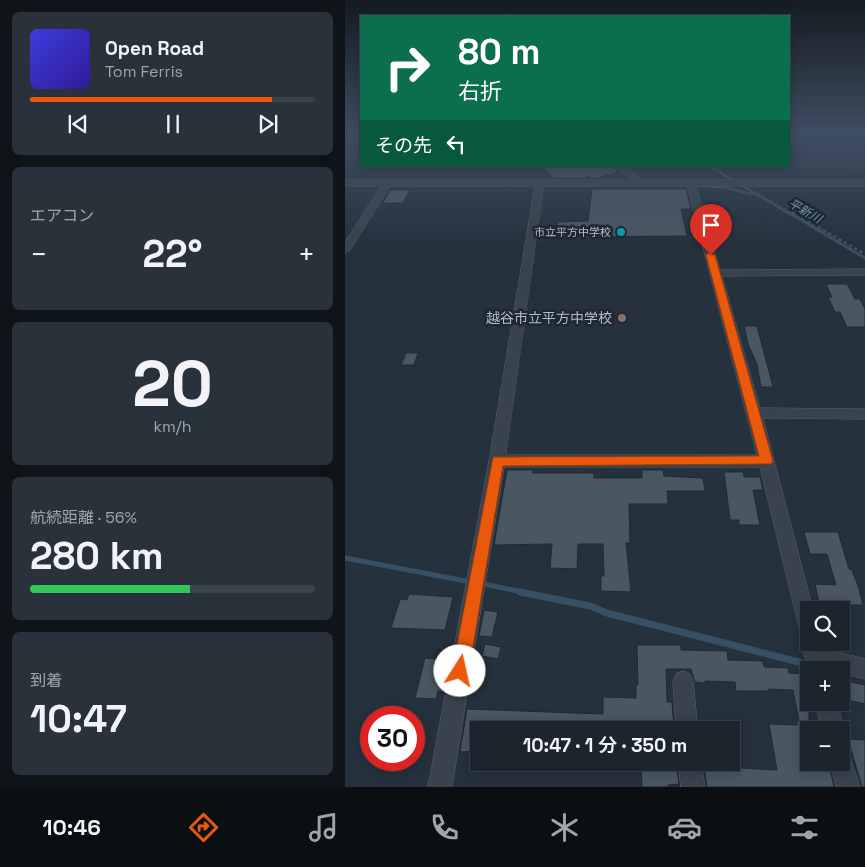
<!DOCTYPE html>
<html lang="ja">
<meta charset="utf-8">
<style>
body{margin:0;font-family:"Space Grotesk","Noto Sans JP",sans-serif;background:#29313a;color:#f1f3f6;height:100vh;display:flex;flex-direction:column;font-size:19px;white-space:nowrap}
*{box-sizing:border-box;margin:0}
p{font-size:16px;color:#a0a5aa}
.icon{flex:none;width:28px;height:28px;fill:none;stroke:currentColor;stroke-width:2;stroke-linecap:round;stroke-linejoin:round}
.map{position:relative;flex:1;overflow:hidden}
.panel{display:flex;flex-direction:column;gap:12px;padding:12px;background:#0f1419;width:345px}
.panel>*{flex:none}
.guide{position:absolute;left:15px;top:15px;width:430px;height:152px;border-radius:0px;box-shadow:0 2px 12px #0003,0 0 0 1px #3a424a;background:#0b6e4f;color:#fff;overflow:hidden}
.fabs{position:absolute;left:455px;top:601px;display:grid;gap:10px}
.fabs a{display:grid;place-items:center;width:50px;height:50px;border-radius:0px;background:#1c252e;box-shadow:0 2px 12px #0003,0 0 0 1px #3a424a;font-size:25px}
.speed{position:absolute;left:15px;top:706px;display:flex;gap:10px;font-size:25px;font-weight:700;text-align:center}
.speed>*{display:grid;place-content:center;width:65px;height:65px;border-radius:50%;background:#1c252e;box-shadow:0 2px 12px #0003,0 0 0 1px #3a424a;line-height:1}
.speed .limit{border:8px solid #d22;background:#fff;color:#111}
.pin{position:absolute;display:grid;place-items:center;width:42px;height:42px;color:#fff;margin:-51px -21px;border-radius:50% 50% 50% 0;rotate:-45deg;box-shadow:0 0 5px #0007}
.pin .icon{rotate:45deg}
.me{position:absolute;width:55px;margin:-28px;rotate:10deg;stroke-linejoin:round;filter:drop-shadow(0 0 4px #0008)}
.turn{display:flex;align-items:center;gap:18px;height:105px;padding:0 15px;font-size:22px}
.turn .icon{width:65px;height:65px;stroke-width:2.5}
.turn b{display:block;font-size:35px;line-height:42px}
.then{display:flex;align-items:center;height:48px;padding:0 15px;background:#0003;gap:10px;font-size:19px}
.big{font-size:38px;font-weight:600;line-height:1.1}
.panel .card{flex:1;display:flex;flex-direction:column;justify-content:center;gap:8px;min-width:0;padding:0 18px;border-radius:8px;background:#29313a}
.panel .dial{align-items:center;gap:0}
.dial b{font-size:65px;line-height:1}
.song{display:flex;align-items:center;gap:15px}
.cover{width:60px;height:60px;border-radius:8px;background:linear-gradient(135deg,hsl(240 70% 55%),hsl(250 70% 35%))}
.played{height:5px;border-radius:2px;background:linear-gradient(90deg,#ea580c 85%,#3a424a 85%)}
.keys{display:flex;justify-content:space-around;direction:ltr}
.heat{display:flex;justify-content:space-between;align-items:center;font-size:28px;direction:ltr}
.charge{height:8px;border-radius:4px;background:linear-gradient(90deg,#34c759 56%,#3a424a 0)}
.trip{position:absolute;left:125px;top:721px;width:270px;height:50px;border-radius:0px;background:#1c252e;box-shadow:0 2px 12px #0003,0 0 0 1px #3a424a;font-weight:600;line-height:50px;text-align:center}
.tabs{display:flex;height:80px;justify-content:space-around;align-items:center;background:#0b0f12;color:#a0a5aa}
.tabs .icon{width:35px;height:35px}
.tabs .current{color:#ea580c}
.tabs b{font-size:22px;color:#f1f3f6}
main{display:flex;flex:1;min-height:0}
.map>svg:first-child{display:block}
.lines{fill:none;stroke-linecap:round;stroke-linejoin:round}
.stream-far3{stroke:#394f64;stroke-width:2.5}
.stream-far2{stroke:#394f64;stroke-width:3}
.stream-far1{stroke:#394f64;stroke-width:5}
.stream{stroke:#394f64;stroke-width:7}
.building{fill:#495763;stroke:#202a34}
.minor-casing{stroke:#57616b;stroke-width:1}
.path-far1{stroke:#455a5b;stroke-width:1;stroke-dasharray:2.5 2.5;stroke-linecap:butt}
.path{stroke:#455a5b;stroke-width:2;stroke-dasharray:3 3;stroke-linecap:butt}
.minor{fill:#39434d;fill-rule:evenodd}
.route{fill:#ea580c;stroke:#983908}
.culture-dot{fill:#0f9aa8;stroke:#1e2832;stroke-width:2}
.education-dot{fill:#8d6e63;stroke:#1e2832;stroke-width:2}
.labels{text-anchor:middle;stroke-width:5;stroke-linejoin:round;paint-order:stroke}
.far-poi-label{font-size:11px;fill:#b5bec8;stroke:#1e2832;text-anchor:end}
.far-water-label{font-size:12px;font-style:italic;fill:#7692aa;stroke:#1e2832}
.poi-label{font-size:14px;fill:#b5bec8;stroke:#1e2832;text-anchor:end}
</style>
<main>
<section class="panel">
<div class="card">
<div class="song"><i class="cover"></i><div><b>Open Road</b><p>Tom Ferris</p></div></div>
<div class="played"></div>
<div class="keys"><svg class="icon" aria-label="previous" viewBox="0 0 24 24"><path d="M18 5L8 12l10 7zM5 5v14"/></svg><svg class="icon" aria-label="pause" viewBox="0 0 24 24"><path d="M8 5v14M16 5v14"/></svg><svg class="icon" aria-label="next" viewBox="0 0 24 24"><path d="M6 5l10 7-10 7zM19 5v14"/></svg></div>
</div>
<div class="card"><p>エアコン</p>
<div class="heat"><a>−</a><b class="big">22°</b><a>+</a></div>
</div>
<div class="card dial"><b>20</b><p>km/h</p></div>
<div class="card"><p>航続距離 · 56%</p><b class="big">280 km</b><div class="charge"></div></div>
<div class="card"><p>到着</p><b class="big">10:47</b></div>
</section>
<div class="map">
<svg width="520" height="787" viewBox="0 0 520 787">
<rect width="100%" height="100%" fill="#25313d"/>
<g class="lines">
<path class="stream-far3" d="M364 166 445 214
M357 186 377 187 407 194"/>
<path class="stream-far2" d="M443 212 520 258"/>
<path class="stream-far1" d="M0 558 126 582
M134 583 182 593"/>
<path class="stream" d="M175 592 245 606 262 613 454 662"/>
</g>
<path class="building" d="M197 166H266L273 172 252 178H245V176L236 178H209Z
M247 189H341L346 209H336L342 236 211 237 213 222 243 221Z
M45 190H65L58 203H38Z
M481 284H502L510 299H515L520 309V327H502L495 312H490L483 297H487Z
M399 326H412L428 387H416L412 364 403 344Z
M61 353H73L69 365H56Z
M162 470H188L187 473H249V478H297V470H318L319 476 358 478 360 491H322L323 504H284L285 543H281L286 592 256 591V576H259L258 544H233L232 569 205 568 207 544 149 545Z
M379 472H398L399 477H415L418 490H408L415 525H394V520H385Z
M459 532H493L504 569 507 570 513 586 518 605H506L507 610 491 609 489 603 474 602 470 584 491 585 482 554H465Z
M64 594 108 597 100 630 46 628 55 599 62 600Z
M139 610 153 612 147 637 134 636Z
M140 644 156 647 153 659 137 656Z
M292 645H336V650L382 651 383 660 418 661 419 667 443 668 444 673 464 674V769H485L489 787H362L359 766 432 770 424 724 452 725V721H454L448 690 423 689V691H391L390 682 360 681V683L350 682 346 669H321L322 702H327L329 730H134V751L115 752 122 709 258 714V697L291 698V685H293Z
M80 658 105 660 99 692 93 691 91 699 70 698Z
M496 680 520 685V704L498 699 496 693Z
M503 739 520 740V787H517Z
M296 762H331L334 784 323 785V787H297Z"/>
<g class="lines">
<defs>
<path id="minor" d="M268 166H278L298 180H520V186H351L375 270 520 269V275L377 276 415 408 520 409V419L418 418 468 610H464V642H476L477 648 520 659V679L496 673V670H464V672L456 642 457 639 415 467H159L107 787H83L144 461 190 186H45L5 250 0 253V242L36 186H0V180H286ZM199 186H342L412 455H161Z
M338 671 345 674 348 681 353 730H331L328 681 331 674Z
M471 702H492L499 730 496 736V730H477Z
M496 751 504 754 515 787H491L485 762H496Z
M334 762H356L360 787H336Z"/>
</defs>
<use href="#minor" class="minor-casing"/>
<path class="path-far1" d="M102 166 108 173
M367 166 378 173
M504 172 520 167
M413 193 449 214"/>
<path class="path" d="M447 212 520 254"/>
<use href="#minor" class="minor"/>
</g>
<linearGradient id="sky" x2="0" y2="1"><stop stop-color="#141b22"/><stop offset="0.55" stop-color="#404e62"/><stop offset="1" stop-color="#404e62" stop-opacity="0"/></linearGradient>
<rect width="520" height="244" fill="url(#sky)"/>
<path class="route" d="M363 253 370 255 428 461 426 464 158 466 124 671 121 677 115 679 109 677 107 671 148 457 414 456 361 255Z"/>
<circle class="culture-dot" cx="276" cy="232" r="5"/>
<circle class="education-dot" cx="277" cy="318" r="5"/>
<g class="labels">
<g class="far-poi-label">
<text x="266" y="236">市立平方中学校</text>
</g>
<g class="far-water-label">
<text transform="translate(460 211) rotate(30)" y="4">平新川</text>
</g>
<g class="poi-label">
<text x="267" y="323">越谷市立平方中学校</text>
</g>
</g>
</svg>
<div class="fabs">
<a><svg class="icon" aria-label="search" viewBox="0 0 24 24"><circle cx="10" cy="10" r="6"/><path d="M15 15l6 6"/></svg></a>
<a>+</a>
<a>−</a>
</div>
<div class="speed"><div class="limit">30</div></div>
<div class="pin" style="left:366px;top:255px;background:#d93025"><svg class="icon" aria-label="arrive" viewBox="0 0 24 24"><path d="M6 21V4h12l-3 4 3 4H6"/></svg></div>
<svg class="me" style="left:115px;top:671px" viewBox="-20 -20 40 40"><circle r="19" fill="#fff"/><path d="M0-13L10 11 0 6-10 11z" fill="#ea580c"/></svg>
<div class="trip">10:47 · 1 分 · 350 m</div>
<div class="guide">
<div class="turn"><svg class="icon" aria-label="right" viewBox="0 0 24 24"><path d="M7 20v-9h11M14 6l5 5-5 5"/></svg><div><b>80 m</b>右折</div></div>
<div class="then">その先<svg class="icon" aria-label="left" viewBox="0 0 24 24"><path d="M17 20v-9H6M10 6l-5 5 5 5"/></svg></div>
</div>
</div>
</main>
<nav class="tabs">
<b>10:46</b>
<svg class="icon current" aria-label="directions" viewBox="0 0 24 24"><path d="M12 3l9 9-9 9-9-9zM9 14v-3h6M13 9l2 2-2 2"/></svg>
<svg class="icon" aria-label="music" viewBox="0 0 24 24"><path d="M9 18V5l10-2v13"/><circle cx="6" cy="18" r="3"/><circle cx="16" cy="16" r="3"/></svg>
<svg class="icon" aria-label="phone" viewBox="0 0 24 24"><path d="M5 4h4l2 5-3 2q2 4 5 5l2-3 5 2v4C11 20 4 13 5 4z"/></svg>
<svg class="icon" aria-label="climate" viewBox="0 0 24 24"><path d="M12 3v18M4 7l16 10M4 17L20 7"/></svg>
<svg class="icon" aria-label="car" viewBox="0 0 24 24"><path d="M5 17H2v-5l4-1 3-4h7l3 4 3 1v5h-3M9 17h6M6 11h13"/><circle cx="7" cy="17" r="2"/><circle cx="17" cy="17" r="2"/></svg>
<svg class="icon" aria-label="filters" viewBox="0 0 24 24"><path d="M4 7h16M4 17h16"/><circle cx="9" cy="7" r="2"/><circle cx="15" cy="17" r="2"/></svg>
</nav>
